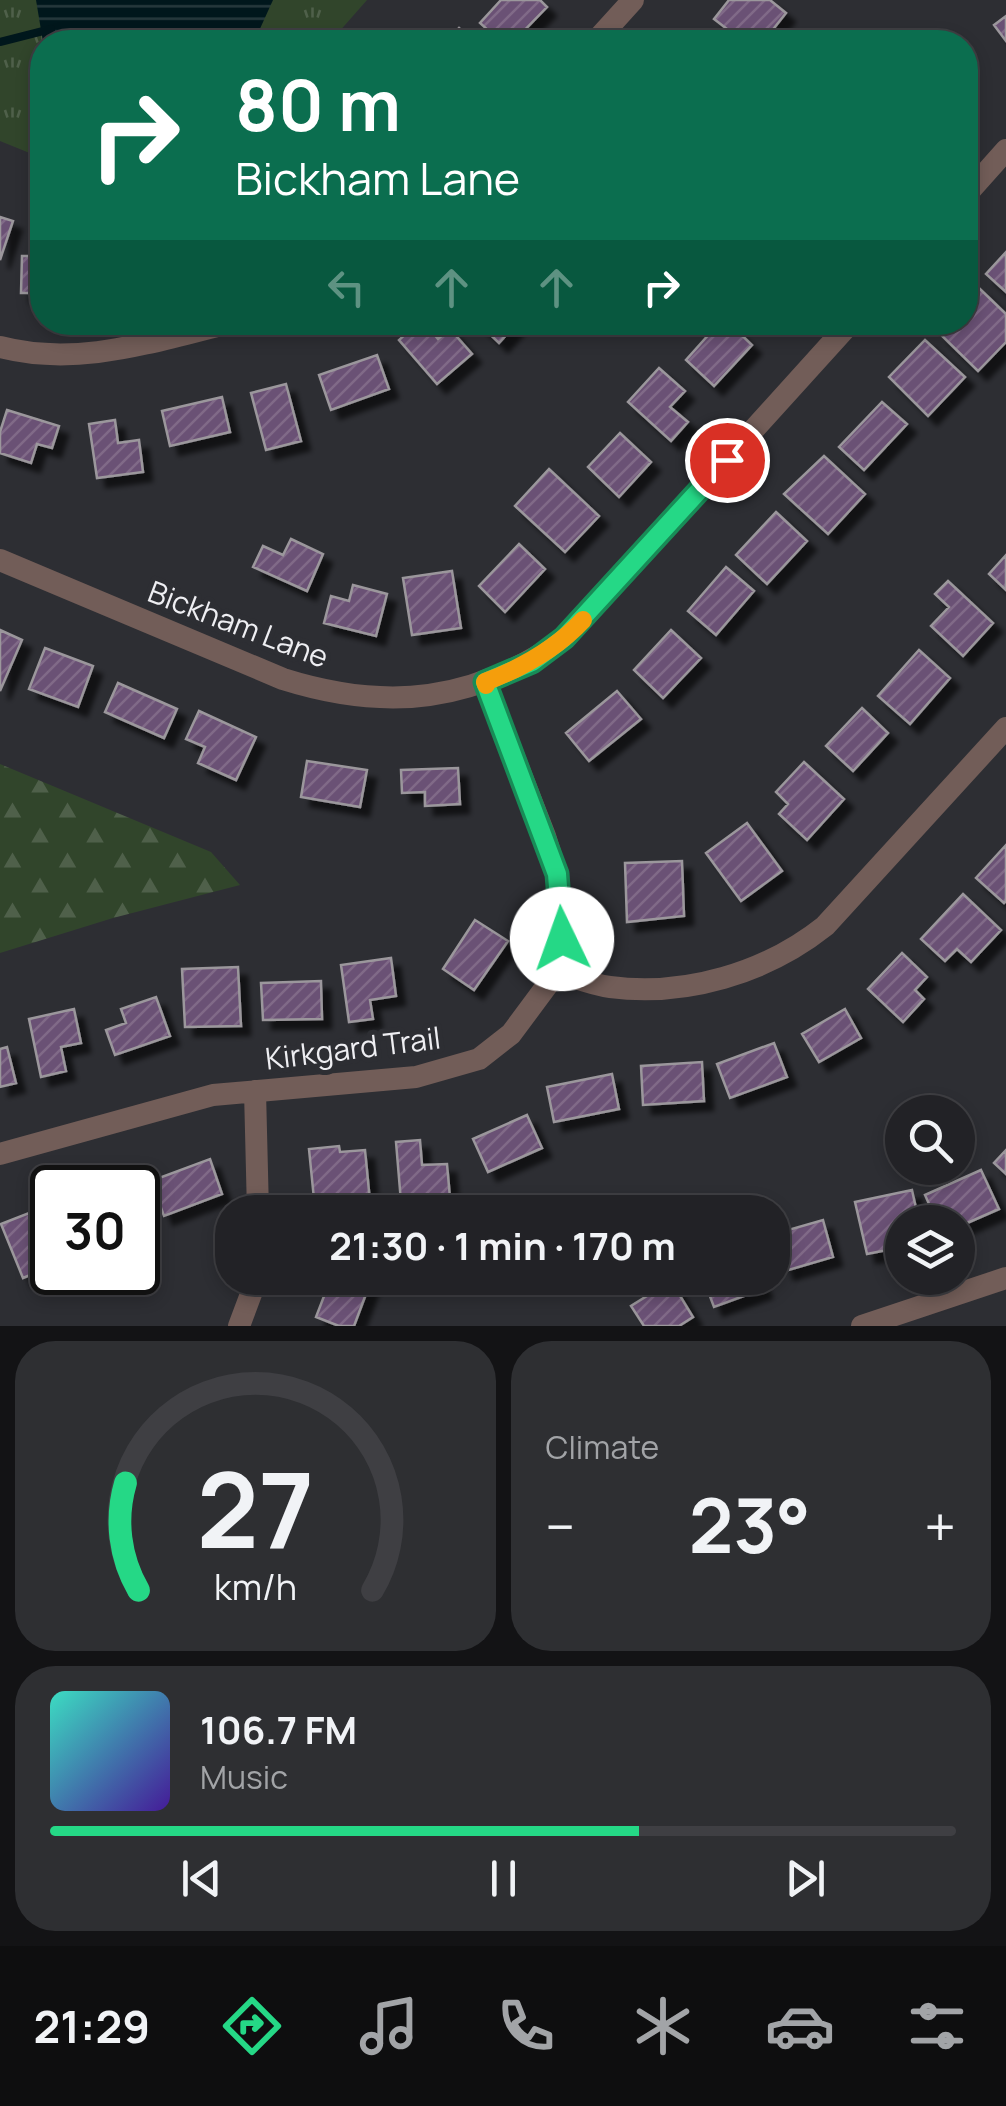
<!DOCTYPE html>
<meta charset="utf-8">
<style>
body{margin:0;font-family:Manrope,sans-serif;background:#2e2f32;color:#f1f3f6;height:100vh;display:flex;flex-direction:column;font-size:38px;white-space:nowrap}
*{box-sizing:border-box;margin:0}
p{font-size:32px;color:#a2a4a7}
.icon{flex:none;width:55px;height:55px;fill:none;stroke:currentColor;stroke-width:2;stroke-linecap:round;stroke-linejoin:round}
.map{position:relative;height:1326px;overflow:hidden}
.details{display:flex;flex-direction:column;gap:15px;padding:15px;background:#131315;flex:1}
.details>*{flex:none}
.top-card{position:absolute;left:30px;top:30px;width:948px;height:305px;border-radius:40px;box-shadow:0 5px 15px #0003,0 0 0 2px #3f3f43;background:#0b6e4f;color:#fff;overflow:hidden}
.tools{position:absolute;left:885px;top:1095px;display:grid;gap:20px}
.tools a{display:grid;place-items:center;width:90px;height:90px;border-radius:50%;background:#222226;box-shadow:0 5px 15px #0003,0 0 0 2px #3f3f43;font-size:50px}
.speed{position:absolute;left:30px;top:1165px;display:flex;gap:20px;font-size:50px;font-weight:700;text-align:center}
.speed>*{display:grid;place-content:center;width:130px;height:130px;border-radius:50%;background:#222226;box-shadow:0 5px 15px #0003,0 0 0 2px #3f3f43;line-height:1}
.speed .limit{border:5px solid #111;border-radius:15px;background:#fff;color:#111}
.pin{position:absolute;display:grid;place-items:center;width:85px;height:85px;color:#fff;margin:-42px;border:5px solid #fff;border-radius:50%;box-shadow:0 2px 10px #0007}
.me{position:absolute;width:110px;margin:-55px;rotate:357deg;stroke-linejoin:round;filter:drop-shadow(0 0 8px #0008)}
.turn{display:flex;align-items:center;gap:35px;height:210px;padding:0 40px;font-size:45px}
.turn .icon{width:130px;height:130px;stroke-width:2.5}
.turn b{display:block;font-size:70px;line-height:85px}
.lanes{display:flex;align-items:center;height:95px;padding:0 40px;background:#0003;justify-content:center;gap:50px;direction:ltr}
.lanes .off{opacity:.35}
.big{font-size:75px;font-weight:700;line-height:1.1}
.details .widget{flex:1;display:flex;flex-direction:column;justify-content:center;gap:15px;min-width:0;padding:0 35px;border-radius:40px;background:#2e2f32}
.details .dial{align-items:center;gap:0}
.dial svg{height:260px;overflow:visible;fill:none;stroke:#3f3f43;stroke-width:7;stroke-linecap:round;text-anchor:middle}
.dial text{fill:#f1f3f6;stroke:none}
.song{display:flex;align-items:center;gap:30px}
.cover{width:120px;height:120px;border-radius:15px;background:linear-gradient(135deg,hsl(170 70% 55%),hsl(260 70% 35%))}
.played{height:10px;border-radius:5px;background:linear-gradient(90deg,#25d886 65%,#3f3f43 65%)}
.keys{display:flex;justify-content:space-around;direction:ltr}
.heat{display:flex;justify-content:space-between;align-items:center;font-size:55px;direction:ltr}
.details .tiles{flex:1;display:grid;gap:15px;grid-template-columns:1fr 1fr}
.widget:last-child{grid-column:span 2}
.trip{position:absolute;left:215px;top:1195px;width:575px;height:100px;border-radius:40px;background:#222226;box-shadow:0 5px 15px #0003,0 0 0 2px #3f3f43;font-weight:700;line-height:100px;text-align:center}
.tab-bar{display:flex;height:160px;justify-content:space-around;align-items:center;background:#0e0e0f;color:#a2a4a7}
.tab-bar .icon{width:70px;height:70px}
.tab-bar .active{color:#25d886}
.tab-bar b{font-size:45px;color:#f1f3f6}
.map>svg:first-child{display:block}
.grass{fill:url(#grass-tufts)}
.forest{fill:url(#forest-firs)}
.water{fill:url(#water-rules)}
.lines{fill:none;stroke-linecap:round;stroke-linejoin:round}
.stream{stroke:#00171c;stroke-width:8}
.building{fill:url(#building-hatch);stroke:#9b979c;stroke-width:2.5;filter:url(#shadow)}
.street{stroke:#725d58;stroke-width:22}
.route-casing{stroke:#188c57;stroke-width:25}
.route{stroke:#25d886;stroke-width:18}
.slow{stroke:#f59e0b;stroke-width:18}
.labels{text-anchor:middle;stroke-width:10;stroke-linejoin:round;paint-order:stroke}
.street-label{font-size:30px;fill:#eeeef2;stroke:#2d2e33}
</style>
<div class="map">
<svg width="1006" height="1326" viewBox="0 0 1006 1326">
<defs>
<pattern id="grass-tufts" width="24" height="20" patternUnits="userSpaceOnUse" patternTransform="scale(2.5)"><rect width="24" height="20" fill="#31452b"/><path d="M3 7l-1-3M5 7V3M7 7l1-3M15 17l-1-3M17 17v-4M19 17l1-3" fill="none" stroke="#4f604a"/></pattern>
<pattern id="forest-firs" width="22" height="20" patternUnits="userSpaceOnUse" patternTransform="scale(2.5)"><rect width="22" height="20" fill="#31452b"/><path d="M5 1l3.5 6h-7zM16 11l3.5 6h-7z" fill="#4f604a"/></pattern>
<pattern id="water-rules" width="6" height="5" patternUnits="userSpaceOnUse" patternTransform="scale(2.5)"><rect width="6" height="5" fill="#00171c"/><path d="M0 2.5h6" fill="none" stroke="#26393d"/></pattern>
<pattern id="building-hatch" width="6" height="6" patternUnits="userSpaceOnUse" patternTransform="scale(2.5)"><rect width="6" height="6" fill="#6b5174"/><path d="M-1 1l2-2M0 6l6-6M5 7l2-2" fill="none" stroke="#806a88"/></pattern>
<filter id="shadow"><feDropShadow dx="9" dy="9" stdDeviation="2.5" flood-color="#0009"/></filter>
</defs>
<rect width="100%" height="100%" fill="#2d2e33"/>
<path class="grass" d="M0 0H367L330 42H42V158L0 141Z"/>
<path class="forest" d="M0 764 211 852 240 885 113 918 0 953Z"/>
<path class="water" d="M36 0H273L254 42H43Z"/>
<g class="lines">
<path class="stream" d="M0 42 51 29"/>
</g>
<path class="building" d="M501 0H540L547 7 513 42H501L480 23Z
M729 0H770L786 13 763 42H744L714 19Z
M1006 16V41L994 25Z
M459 28 474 42H446Z
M0 217 13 221 0 260Z
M1006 252V292L986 274Z
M22 256H42V293H21Z
M980 289 1006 314V342L978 371 939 333 948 322H965V305Z
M419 322H424L438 339 450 329 472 354 437 384 399 340Z
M477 322H518L499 343Z
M720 322H728L752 345 714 386 686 360Z
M925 340 965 377 928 416 889 377Z
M377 355 389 389 331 410 319 375Z
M659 368 685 391 670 407 688 422 671 441 628 402Z
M286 384 301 441 266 450 251 393Z
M222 397 230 432 170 446 162 411Z
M882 402 907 424 864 470 839 447Z
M7 410 59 426 52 448 37 444 31 463 0 453V432Z
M115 420 118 443 139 440 143 472 97 478 89 424Z
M620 433 651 462 619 497 588 467Z
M824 456 865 494 828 534 784 494Z
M549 469 599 516 565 552 515 506Z
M776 512 807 541 767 584 736 555Z
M291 539 323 554 307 591 253 567 263 546 283 555Z
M519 544 545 569 505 612 479 586Z
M1006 555V590L989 574Z
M726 567 754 591 716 635 688 611Z
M452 571 461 628 412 635 403 578Z
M948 581 993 623 963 656 931 626 949 607 935 594Z
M353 585 387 594 376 636 324 623 331 596 349 601Z
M0 630 22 640 0 691Z
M671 630 701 658 663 698 634 670Z
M45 648 93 666 78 707 29 689Z
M919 650 950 678 910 724 878 696Z
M118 683 177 709 164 738 105 712Z
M617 691 641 719 589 761 566 733Z
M862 708 888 733 853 771 826 746Z
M199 711 256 737 236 780 198 763 205 747 186 739Z
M307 761 367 770 360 807 301 797Z
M804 762 844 799 807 840 779 814 788 804 776 792Z
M458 768 460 804 425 806V792L402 793 401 770Z
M747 823 782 871 741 901 706 853Z
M1006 845V901L1004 903 976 878Z
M682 861 684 916 627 922 625 863Z
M963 894 1001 930 971 962 957 949 945 961 921 939Z
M475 920 508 941 474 990 443 969Z
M902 953 927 977 915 990 924 999 903 1022 868 989Z
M391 958 396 996 370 1000 373 1019 349 1022 341 965Z
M238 967 241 1026 185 1027 182 969Z
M321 981 322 1019 263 1020 261 983Z
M156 997 170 1036 115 1055 106 1030 126 1023 121 1009Z
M74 1009 81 1043 61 1047 66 1071 41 1077 29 1019Z
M845 1009 861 1038 819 1062 802 1034Z
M774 1043 787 1077 730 1098 717 1064Z
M7 1047 16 1083 0 1087V1049Z
M702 1062 704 1101 643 1105 641 1066Z
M612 1074 619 1109 554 1122 547 1087Z
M527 1115 542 1148 488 1172 473 1139Z
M420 1140 422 1165 447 1164 450 1198 401 1202 396 1142Z
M339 1146 340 1152 365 1150 371 1212H352V1206L315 1209 309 1149Z
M1006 1150V1174L994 1163Z
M210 1159 222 1194 164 1216 151 1181Z
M981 1170 999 1209 958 1227V1222H937L925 1195Z
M912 1190 919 1222H902V1247L867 1254 855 1202Z
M52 1204V1266L23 1278 1 1224Z
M138 1205 147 1233 138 1237Z
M823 1220 833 1257 785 1271 774 1234Z
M331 1278H372L354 1326H339L316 1317Z
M703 1278H758L763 1289 714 1307Z
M671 1281 693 1317 679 1326H644L631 1306Z"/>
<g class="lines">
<path class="street" d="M595 42 633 0
M965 196 1006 150
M0 347C80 368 156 340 234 322
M0 560 283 679C388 712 474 702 564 639L851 322
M557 972C574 977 592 985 610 987 685 997 766 973 825 926L1006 728
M255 1091 258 1212
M0 1154 213 1095 416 1077 479 1059 511 1034 557 972 562 910 557 875 545 836 485 682
M239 1326 257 1278
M862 1326 1006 1278"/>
</g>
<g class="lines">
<defs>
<path id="route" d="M562 939 557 874 485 682 532 662 564 638 727 460"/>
</defs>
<use href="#route" class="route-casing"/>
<use href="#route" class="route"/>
<path class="slow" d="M486 685 485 682C522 668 556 649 583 620"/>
</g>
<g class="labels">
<g class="street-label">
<text transform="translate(238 625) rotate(21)" y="10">Bickham Lane</text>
<text transform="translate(353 1049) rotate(-7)" y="10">Kirkgard Trail</text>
</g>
</g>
</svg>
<div class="tools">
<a><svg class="icon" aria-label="search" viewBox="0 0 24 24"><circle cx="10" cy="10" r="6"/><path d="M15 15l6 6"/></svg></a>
<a><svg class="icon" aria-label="layers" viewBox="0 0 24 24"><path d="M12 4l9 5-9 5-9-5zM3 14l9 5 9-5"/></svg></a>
</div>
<div class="speed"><div class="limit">30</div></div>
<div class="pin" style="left:727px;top:460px;background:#d93025"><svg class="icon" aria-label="arrive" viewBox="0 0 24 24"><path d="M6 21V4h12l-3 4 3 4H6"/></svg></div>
<svg class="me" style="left:562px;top:939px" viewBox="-20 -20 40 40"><circle r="19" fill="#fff"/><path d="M0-13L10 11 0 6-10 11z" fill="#25d886"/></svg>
<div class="trip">21:30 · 1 min · 170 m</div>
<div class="top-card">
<div class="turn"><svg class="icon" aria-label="right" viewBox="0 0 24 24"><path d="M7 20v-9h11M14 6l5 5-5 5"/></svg><div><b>80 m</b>Bickham Lane</div></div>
<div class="lanes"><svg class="icon off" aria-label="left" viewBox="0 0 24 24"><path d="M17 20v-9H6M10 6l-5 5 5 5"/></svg><svg class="icon off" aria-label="ahead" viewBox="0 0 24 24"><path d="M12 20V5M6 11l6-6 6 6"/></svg><svg class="icon off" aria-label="ahead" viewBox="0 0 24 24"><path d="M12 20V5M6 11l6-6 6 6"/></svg><svg class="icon" aria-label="right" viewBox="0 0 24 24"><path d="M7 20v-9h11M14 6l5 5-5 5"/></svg></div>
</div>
</div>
<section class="details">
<div class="tiles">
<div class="widget dial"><svg viewBox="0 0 100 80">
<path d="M14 69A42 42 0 1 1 86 69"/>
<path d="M14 69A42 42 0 0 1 10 36" stroke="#25d886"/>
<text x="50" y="56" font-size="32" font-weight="700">27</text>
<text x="50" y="72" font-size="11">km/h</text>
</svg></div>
<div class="widget"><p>Climate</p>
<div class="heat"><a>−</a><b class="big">23°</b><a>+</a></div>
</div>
<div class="widget">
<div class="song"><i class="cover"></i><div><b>106.7 FM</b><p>Music</p></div></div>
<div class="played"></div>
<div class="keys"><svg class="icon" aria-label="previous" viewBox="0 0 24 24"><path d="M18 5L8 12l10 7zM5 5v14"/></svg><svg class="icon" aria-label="pause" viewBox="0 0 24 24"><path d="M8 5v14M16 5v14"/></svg><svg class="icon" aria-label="next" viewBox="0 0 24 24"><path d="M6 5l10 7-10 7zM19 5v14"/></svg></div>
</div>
</div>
</section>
<nav class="tab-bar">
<b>21:29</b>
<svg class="icon active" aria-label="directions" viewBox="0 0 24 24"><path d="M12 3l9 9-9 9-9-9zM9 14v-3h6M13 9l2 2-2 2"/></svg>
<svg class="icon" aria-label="music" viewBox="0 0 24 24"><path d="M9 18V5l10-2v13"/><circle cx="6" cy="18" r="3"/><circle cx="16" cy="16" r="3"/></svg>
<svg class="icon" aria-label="phone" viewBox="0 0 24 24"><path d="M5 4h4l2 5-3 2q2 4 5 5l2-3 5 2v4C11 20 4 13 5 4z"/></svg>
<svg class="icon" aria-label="climate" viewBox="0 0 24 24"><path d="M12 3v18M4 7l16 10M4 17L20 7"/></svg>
<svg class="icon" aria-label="car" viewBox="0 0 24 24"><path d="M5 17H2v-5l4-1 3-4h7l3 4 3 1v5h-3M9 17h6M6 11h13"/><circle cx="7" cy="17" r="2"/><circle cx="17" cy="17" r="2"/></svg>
<svg class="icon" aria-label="filters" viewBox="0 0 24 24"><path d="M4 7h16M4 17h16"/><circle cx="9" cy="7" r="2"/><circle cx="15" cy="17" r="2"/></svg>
</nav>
